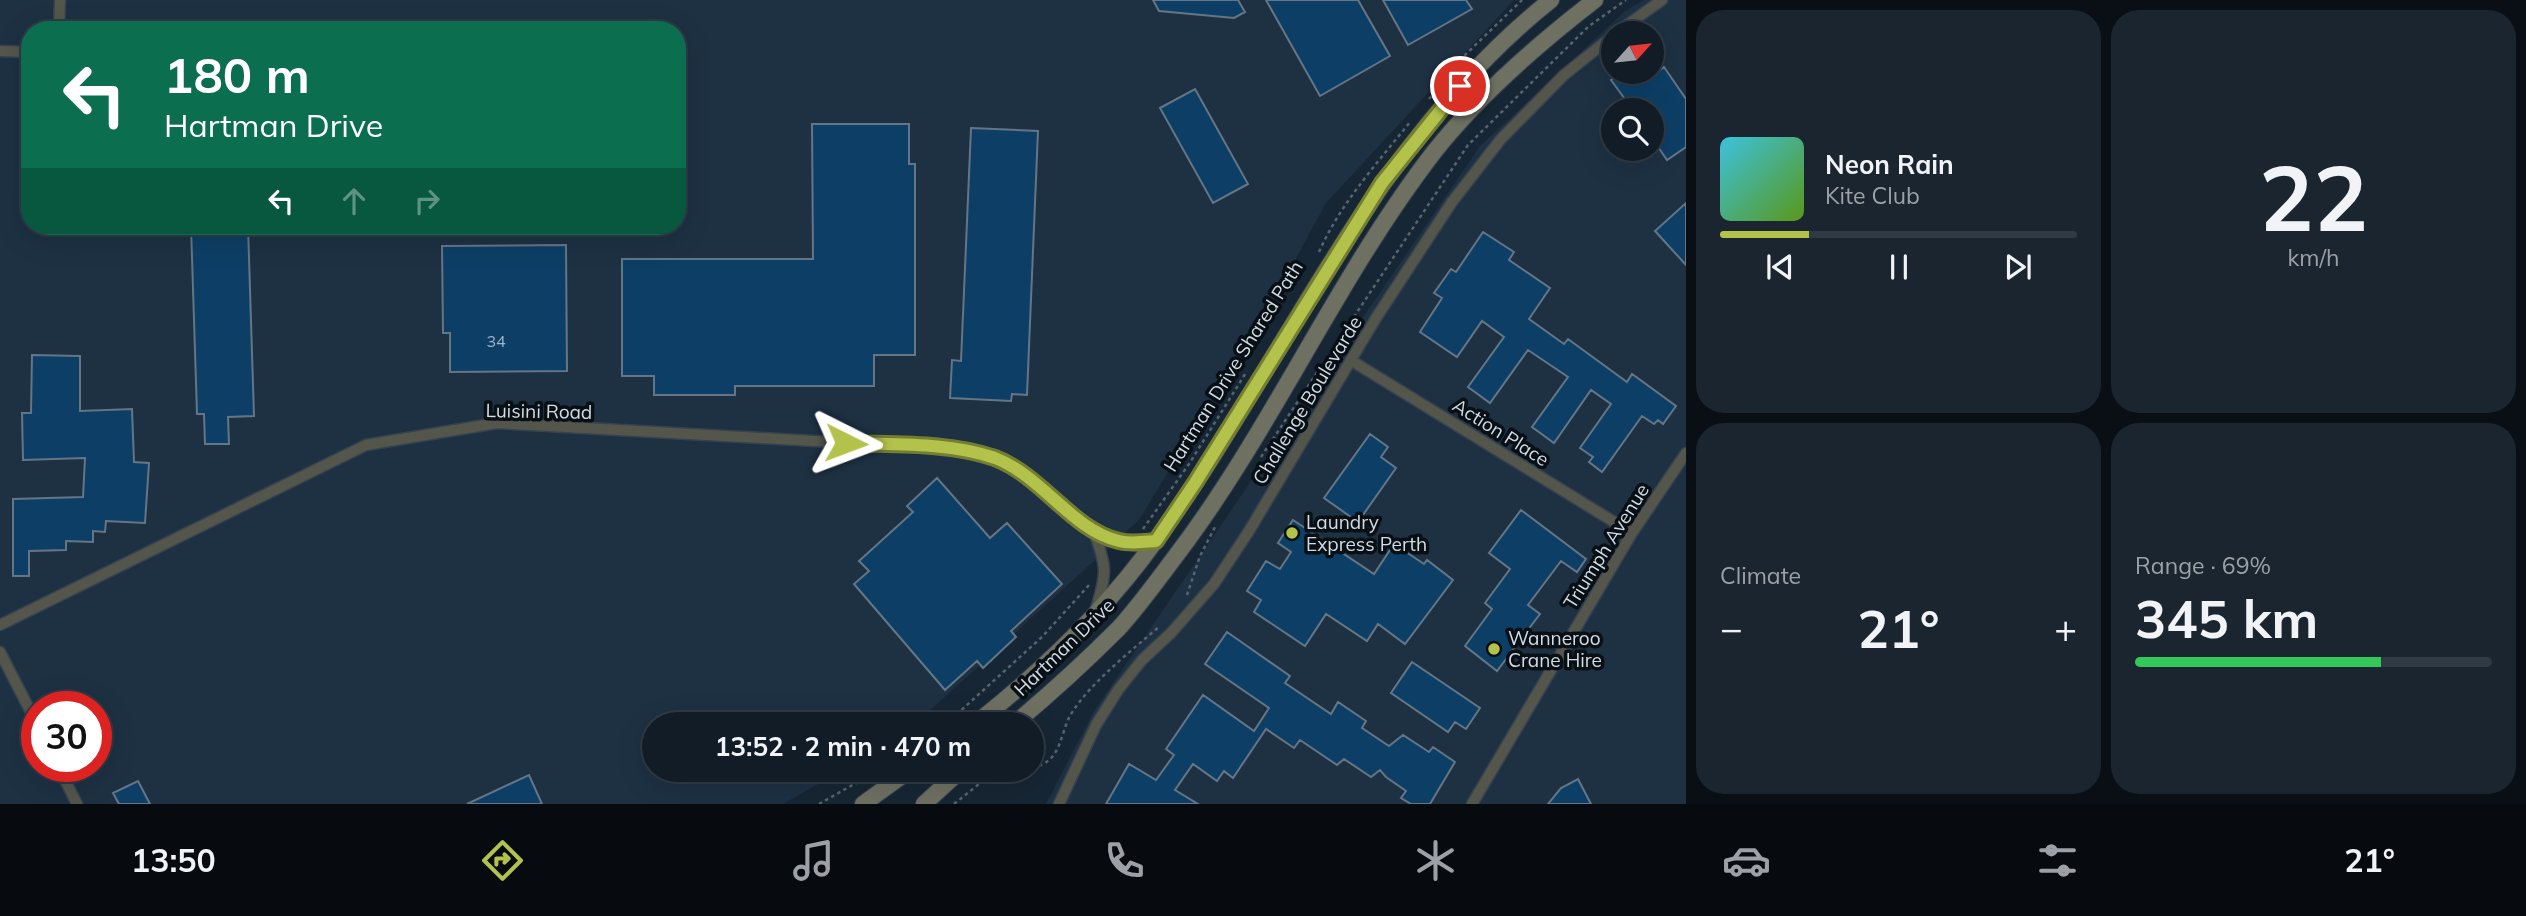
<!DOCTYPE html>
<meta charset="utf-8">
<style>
body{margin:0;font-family:Mulish,sans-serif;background:#1a252f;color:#f1f3f6;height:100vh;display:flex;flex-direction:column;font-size:26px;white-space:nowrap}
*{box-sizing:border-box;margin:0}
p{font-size:23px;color:#9ca1a7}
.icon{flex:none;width:38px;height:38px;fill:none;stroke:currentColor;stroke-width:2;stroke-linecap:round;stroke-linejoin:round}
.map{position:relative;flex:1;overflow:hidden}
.sheet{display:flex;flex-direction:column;gap:10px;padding:10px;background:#090f15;width:840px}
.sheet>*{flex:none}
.banner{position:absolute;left:21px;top:21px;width:665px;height:214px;border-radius:28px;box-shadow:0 7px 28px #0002,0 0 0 2px #303a44;background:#0b6e4f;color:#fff;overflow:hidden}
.needle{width:46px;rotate:63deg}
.buttons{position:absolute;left:1601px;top:21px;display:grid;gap:14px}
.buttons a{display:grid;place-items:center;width:63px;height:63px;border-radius:50%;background:#111c27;box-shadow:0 7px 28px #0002,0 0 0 2px #303a44;font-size:35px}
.speed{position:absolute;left:21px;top:691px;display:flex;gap:14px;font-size:35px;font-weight:700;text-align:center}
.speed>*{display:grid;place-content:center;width:91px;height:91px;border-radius:50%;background:#111c27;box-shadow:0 7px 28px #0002,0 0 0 2px #303a44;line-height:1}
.speed .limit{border:10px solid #d22;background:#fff;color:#111}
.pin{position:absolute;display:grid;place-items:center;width:60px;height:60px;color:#fff;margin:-30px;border:4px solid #fff;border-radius:50%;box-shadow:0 2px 7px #0007}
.me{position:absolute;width:77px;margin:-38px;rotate:93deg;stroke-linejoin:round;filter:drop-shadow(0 0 5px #0008)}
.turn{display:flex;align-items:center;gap:24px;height:147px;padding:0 28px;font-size:32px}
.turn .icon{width:91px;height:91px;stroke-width:2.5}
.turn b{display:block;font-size:49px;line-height:60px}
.lanes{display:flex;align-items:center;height:66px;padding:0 28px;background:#0003;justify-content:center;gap:35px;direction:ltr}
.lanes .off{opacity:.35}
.big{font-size:52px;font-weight:700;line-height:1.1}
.sheet .card{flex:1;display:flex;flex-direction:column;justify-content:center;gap:10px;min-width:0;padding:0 24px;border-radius:28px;background:#1a252f}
.sheet .dial{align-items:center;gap:0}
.dial b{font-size:91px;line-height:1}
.song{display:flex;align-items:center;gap:21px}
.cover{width:84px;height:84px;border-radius:10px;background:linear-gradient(135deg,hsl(190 70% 55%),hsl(90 70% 35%))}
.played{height:7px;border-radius:4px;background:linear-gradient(90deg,#b3c24b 25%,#303a44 25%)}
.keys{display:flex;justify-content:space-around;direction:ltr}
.heat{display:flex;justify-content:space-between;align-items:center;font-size:38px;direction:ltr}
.charge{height:10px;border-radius:5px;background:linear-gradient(90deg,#34c759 69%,#303a44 0)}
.sheet .tiles{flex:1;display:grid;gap:10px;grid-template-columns:repeat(2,1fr)}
.trip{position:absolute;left:642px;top:712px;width:402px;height:70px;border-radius:35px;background:#111c27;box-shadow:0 7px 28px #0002,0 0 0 2px #303a44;font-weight:700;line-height:70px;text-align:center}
.menu{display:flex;height:112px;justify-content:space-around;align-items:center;background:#070b10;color:#9ca1a7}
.menu .icon{width:49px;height:49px}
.menu .current{color:#b3c24b}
.menu b{font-size:32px;color:#f1f3f6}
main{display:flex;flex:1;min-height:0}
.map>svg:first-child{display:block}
.built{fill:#1d3143;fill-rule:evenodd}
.building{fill:#0d3f66;stroke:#647686;stroke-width:2}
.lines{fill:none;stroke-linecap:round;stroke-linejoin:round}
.street-casing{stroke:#354350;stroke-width:13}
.secondary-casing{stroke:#354350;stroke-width:18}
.path{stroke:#576470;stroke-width:2.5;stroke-dasharray:3.5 3.5;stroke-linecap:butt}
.street{stroke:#54564c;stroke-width:10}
.secondary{stroke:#6e7162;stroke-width:16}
.route-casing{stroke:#747e31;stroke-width:18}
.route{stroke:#b3c24b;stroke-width:12}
.poi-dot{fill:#b3c24b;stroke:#080f15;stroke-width:2.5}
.labels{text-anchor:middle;stroke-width:7;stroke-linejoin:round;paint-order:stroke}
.number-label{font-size:16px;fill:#a1b5c5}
.street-label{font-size:19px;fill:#d2dce5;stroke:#080f15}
.poi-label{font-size:19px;fill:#d2dce5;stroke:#080f15;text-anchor:start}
</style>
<main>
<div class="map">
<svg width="1686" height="804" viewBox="0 0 1686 804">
<rect width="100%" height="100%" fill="#172634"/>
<path class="built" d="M0 0H1514L1326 203 1279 290 1139 520 915 724H654V770H843L783 804H0ZM30 30H677V226H30ZM37 707H96V766H37Z
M1644 0H1686V804H1046L1094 711 1480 146 1625 11ZM1614 33H1652V72H1614ZM1614 110H1652V149H1614Z"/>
<path class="building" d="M1153 0H1238L1245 12 1234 18 1159 11Z
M1266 0H1358L1390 56 1320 96Z
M1383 0H1466L1472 9 1408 45Z
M1664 67 1686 99V147L1667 160 1652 138V110H1633L1611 80 1623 72H1637L1644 81Z
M1195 89 1248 184 1213 203 1160 108Z
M812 124H909V164H915V355H874V386H735V395H654V376H622V259H813Z
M971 128 1038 131 1027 395 1012 394 1011 401 950 398 952 360 961 361Z
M1686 203V265L1655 231Z
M191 226H248L254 416 228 417 229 444H205L204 414H197Z
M1483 232 1514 252 1509 260 1550 288 1529 319 1564 344 1568 339 1627 382 1632 374 1676 406 1663 424 1658 420 1654 424 1642 416 1602 472 1589 462 1593 457 1580 448 1611 404 1591 390 1554 443 1532 427 1568 377 1528 350 1490 403 1468 387 1504 337 1482 321 1457 357 1420 332 1442 298 1434 293 1451 269 1456 272Z
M566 245 567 371 450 372V333H443L442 246Z
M32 355 80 356V411L132 409 134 462 149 463 145 523 106 521 105 532 93 531V542L66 541V550L29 551V576H13V499L83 497 85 458 23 460 22 413H31Z
M1370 434 1388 447 1381 457 1396 468 1358 522 1324 498Z
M937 478 990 538 1007 523 1062 584 1011 631 1016 637 983 668 977 661 945 690 854 584 869 571 859 561 913 512 907 506Z
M1521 510 1586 559 1577 572 1561 561 1528 605 1540 614 1497 671 1465 646 1492 609 1485 603 1510 569 1489 553Z
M1293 520 1374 574 1394 544 1424 564 1427 560 1453 580 1405 644 1378 624 1367 641 1326 614 1305 646 1254 612 1261 600 1247 591 1266 561 1280 569 1291 552 1278 543Z
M1227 632 1290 676 1285 683 1331 714 1338 702 1366 721 1362 728 1389 746 1403 735 1429 752 1433 747 1455 762 1430 804H1411L1401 798 1406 791 1386 777 1380 770 1371 777 1344 759 1337 765 1300 740 1294 748 1266 729 1233 778 1224 771 1217 781 1193 764 1175 790 1198 804H1106L1129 764 1156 780 1174 755 1166 749 1203 695 1254 731 1269 708 1205 664Z
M1412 662 1480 708 1466 729 1455 722 1448 732 1391 693Z
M529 775 542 804H467Z
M1578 779 1591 804H1548L1561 788Z
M138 781 150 804H119L113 793Z"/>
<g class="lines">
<defs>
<path id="street" d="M59 30 60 0
M1616 33 1662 0
M0 51 30 52
M1352 361 1632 533
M1094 532C1107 567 1107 573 1096 609
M0 625 366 445 497 423 954 449C986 456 1011 464 1039 484 1084 516 1091 547 1156 541
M0 652 37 724
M58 766 77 804
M1059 804 1096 725 1118 690 1142 660 1171 633 1214 584 1249 531 1376 318 1452 202 1501 139 1564 75 1614 35
M1472 804 1632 533 1686 453"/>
<path id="secondary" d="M975 724C1042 671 1106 610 1156 540 1287 359 1372 142 1551 0
M1014 724C1050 694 1086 661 1119 628 1139 606 1157 581 1175 557 1272 430 1336 279 1434 152 1479 95 1538 44 1595 0
M863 804 910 770
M924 804 961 770"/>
</defs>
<use href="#street" class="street-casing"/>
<use href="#secondary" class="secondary-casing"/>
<path class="path" d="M1429 99 1465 55 1522 0
M1319 252C1340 204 1378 162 1411 121
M1261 457 1468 145 1589 26 1626 0
M1143 529 1189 464 1247 371
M1187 595 1200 556 1215 527
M946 724 1042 637 1090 584
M1032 767C1062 763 1059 735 1071 714 1091 682 1131 651 1160 626
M819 804 879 770
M954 804 994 772 1005 770"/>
<use href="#street" class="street"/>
<use href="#secondary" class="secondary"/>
</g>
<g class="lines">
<defs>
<path id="route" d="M846 443C894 445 949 442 995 458 1042 476 1072 530 1119 541 1131 544 1143 542 1156 541L1195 483 1382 183 1460 86"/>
</defs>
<use href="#route" class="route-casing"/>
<use href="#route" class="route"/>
</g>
<g class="poi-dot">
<circle cx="1292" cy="533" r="7"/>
<circle cx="1494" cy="649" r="7"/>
</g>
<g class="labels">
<g class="number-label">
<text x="496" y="347">34</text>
</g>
<g class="street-label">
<text transform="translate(1233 366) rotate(-58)" y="7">Hartman Drive Shared Path</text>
<text transform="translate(1307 400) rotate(-59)" y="7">Challenge Boulevarde</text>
<text transform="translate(539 411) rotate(1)" y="7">Luisini Road</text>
<text transform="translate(1501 432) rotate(32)" y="7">Action Place</text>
<text transform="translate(1606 546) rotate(-58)" y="7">Triumph Avenue</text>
<text transform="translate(1064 647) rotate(-44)" y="7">Hartman Drive</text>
</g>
<g class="poi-label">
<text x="1306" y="529">Laundry<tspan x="1306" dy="22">Express Perth</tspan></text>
<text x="1508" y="645">Wanneroo<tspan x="1508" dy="22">Crane Hire</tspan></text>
</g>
</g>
</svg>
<div class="buttons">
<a><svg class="needle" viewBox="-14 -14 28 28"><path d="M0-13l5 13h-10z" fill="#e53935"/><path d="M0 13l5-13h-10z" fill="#9ca1a7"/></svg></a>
<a><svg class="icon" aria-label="search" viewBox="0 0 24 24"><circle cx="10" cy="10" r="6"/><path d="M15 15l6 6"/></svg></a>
</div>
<div class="speed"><div class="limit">30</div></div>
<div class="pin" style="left:1460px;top:86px;background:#d93025"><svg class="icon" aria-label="arrive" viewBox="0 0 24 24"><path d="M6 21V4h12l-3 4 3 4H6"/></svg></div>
<svg class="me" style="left:846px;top:443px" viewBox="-20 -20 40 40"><path d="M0-17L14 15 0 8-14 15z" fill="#b3c24b" stroke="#fff" stroke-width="4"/></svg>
<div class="trip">13:52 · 2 min · 470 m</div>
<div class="banner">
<div class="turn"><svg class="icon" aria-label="left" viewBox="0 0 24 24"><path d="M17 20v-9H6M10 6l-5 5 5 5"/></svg><div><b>180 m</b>Hartman Drive</div></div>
<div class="lanes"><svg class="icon" aria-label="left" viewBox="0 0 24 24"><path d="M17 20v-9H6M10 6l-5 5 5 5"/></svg><svg class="icon off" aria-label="ahead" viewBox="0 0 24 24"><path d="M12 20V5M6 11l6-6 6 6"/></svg><svg class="icon off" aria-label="right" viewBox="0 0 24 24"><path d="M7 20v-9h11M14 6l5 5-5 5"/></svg></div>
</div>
</div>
<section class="sheet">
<div class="tiles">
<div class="card">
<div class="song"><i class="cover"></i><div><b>Neon Rain</b><p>Kite Club</p></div></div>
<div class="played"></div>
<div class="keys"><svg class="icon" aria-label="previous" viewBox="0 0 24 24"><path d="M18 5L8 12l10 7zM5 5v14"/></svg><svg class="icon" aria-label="pause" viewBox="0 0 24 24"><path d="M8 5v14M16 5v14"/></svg><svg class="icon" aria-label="next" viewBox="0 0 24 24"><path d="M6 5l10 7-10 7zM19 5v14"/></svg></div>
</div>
<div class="card dial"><b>22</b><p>km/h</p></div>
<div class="card"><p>Climate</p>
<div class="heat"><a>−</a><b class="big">21°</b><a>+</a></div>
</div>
<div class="card"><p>Range · 69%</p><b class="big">345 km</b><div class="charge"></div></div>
</div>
</section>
</main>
<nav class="menu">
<b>13:50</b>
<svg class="icon current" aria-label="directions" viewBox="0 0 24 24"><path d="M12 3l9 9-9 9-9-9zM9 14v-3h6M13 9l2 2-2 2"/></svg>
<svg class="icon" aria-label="music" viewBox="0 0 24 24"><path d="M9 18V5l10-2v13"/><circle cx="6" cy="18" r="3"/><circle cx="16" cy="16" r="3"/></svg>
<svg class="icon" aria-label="phone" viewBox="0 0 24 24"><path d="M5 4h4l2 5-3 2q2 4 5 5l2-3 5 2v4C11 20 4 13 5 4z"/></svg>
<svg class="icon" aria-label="climate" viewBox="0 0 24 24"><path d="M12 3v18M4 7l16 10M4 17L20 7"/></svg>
<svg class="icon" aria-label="car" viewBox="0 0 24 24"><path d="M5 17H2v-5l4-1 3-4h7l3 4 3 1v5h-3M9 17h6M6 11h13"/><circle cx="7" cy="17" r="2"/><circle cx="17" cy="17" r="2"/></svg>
<svg class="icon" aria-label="filters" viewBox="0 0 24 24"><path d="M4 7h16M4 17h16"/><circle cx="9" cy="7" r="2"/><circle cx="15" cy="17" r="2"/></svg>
<b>21°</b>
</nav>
